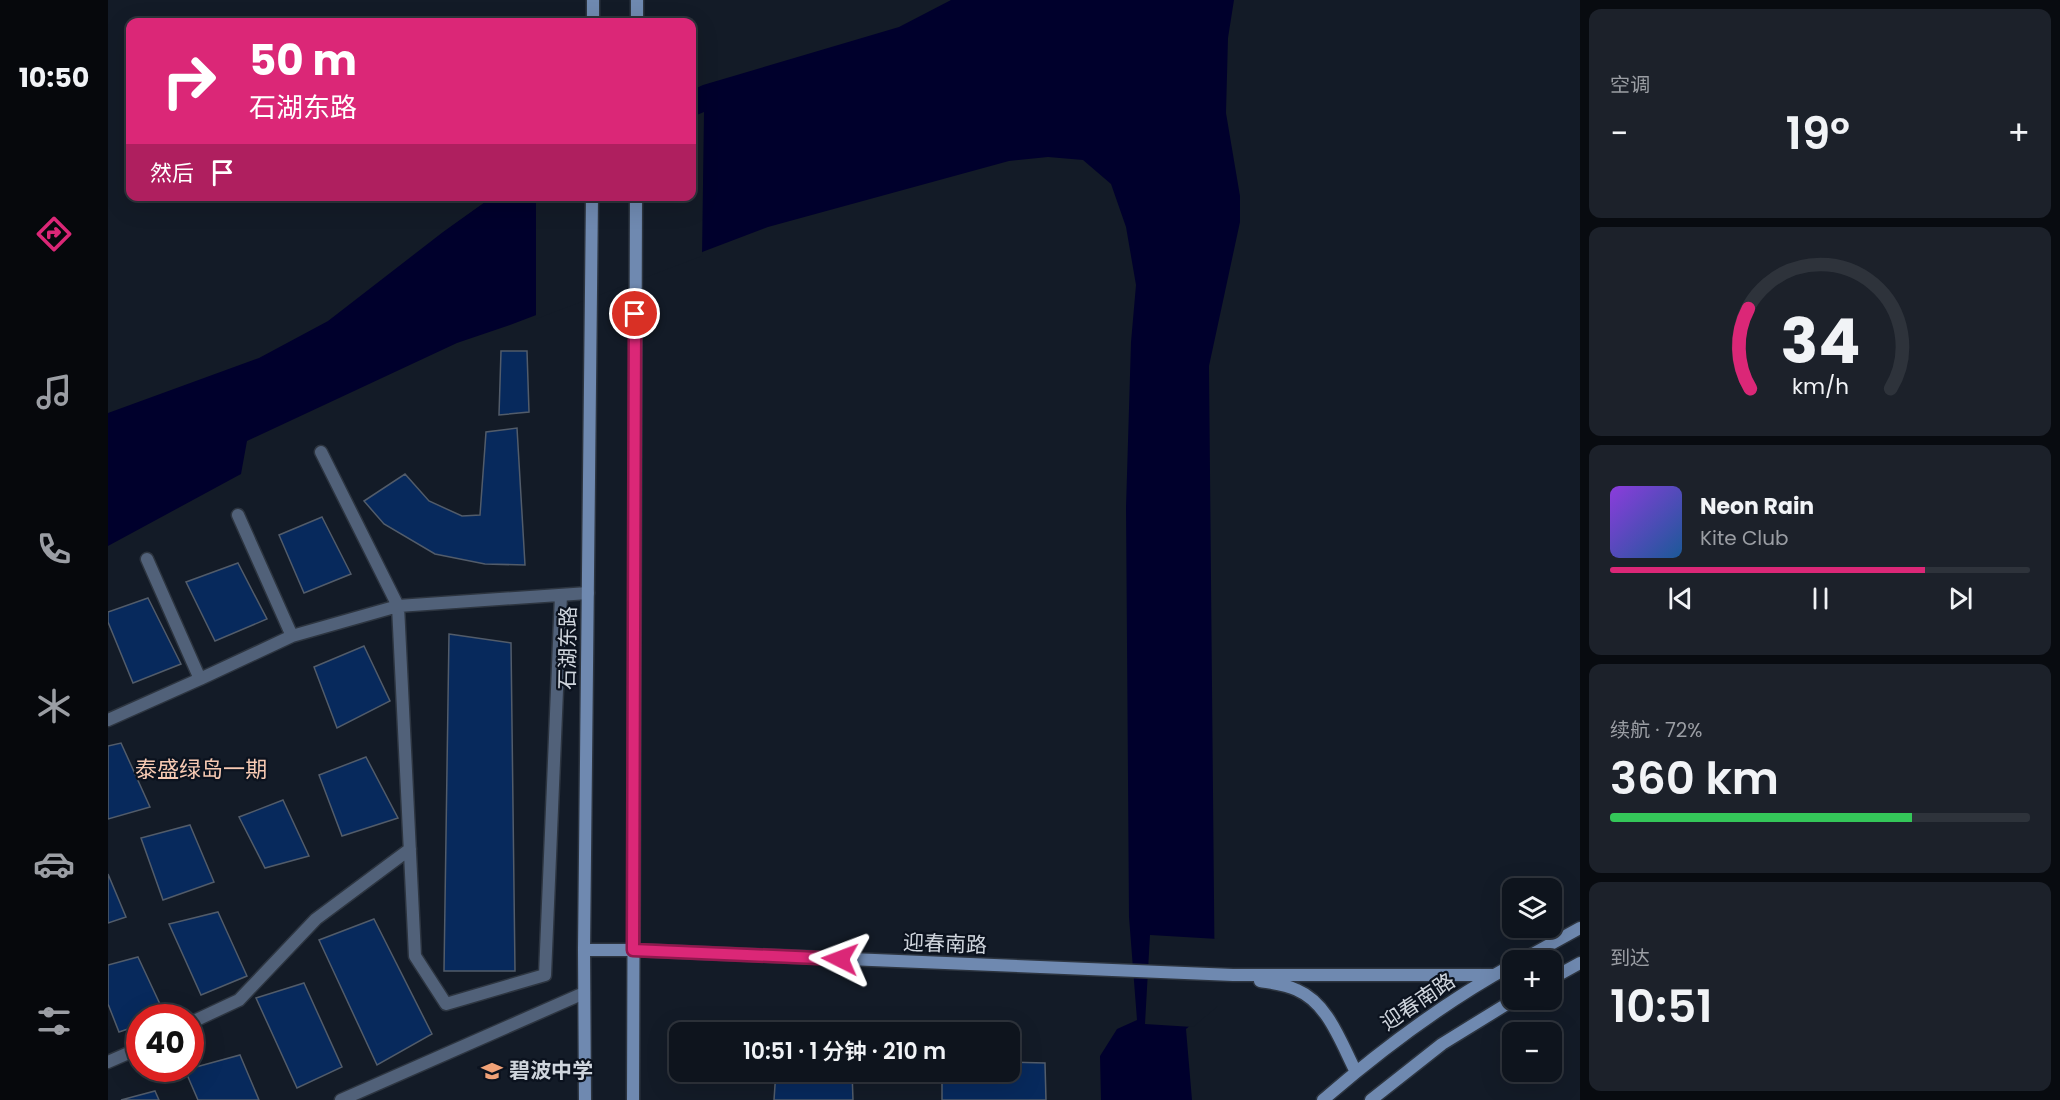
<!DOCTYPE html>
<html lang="zh">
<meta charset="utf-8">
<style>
body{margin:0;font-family:Poppins,"Noto Sans SC",sans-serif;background:#1c212a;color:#f1f3f6;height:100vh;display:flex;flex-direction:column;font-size:22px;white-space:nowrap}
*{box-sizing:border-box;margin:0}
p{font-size:20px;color:#9b9ea4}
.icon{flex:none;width:33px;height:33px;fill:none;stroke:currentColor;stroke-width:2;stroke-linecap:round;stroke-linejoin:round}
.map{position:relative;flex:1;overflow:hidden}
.sheet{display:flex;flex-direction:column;gap:9px;padding:9px;background:#080b10;width:480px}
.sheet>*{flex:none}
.hud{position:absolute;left:18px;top:18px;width:570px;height:183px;border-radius:12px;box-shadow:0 6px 24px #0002,0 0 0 2px #2e333b;background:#db2777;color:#fff;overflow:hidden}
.fabs{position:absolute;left:1394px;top:878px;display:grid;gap:12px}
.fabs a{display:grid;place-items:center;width:60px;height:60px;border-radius:12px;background:#0e141d;box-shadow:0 6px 24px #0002,0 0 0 2px #2e333b;font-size:30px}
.speed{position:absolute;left:18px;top:1004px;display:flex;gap:12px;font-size:30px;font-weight:700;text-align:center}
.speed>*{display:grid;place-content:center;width:78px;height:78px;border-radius:50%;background:#0e141d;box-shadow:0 6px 24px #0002,0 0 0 2px #2e333b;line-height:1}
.speed .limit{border:9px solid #d22;background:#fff;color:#111}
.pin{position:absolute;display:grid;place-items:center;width:51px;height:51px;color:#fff;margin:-26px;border:3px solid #fff;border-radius:50%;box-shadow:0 2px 6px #0007}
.me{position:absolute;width:66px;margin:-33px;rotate:273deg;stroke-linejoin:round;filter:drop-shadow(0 0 4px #0008)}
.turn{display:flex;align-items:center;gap:21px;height:126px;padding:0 24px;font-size:27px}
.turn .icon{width:78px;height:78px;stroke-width:2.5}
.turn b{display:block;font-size:42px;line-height:51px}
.then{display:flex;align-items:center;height:57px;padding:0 24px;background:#0003;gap:12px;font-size:22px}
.big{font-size:45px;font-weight:600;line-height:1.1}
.sheet .card{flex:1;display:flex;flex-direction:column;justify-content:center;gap:9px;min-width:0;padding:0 21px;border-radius:12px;background:#1c212a}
.sheet .dial{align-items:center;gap:0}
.dial svg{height:156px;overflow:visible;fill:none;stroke:#2e333b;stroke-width:7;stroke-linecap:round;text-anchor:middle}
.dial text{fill:#f1f3f6;stroke:none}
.song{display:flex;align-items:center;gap:18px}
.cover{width:72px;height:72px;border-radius:9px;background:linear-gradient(135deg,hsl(270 70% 55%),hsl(210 70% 35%))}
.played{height:6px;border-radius:3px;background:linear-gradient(90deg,#db2777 75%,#2e333b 75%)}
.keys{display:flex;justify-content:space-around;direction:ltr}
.heat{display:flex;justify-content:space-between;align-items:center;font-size:33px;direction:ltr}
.charge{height:9px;border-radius:4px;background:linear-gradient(90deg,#34c759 72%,#2e333b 0)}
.trip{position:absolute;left:561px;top:1022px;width:351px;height:60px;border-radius:12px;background:#0e141d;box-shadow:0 6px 24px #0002,0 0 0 2px #2e333b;font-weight:600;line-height:60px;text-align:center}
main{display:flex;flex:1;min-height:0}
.tab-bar{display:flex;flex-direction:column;width:108px;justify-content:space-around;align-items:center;background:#06080c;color:#9b9ea4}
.tab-bar .icon{width:42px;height:42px}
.tab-bar .active{color:#db2777}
.tab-bar b{font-size:27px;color:#f1f3f6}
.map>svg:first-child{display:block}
.water{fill:#00002c}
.pier{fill:#131b27}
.building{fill:#07295c;stroke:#525c6a;stroke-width:1.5}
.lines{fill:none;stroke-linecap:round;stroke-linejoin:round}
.street-casing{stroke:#2d3540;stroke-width:15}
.secondary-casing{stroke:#2d3540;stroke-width:15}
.street{stroke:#516179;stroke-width:12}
.secondary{stroke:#6f89b0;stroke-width:12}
.route-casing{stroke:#8e194d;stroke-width:15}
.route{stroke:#db2777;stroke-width:10}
.labels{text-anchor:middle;stroke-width:4.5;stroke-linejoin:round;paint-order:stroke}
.street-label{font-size:21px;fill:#cfd5dd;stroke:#0b121e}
.poi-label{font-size:21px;font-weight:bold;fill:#cfd5dd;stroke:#0b121e;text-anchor:start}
.neighbourhood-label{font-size:22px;fill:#f7cab3;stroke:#0b121e}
</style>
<main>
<nav class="tab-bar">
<b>10:50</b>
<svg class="icon active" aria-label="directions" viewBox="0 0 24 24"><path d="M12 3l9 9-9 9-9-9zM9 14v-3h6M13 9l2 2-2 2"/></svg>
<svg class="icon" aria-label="music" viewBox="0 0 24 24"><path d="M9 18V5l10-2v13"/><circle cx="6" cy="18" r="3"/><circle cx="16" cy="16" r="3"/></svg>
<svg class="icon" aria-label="phone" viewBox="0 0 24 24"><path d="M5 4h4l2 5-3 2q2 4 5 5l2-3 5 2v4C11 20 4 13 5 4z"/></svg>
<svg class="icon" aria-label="climate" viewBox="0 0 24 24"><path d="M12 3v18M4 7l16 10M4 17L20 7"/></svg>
<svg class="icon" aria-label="car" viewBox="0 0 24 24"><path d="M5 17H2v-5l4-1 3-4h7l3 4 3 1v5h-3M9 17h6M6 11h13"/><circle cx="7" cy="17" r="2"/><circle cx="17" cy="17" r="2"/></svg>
<svg class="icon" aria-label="filters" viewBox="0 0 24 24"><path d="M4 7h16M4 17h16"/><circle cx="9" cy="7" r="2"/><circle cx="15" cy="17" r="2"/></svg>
</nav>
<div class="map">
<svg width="1472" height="1100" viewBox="0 0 1472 1100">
<rect width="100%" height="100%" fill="#131b27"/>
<path class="water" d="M843 0H1126L1120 38 1118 113 1132 196V222L1101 366 1107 1005 1078 1029 1084 1100H993L992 1056 1009 1029 1029 1020 1021 917 1018 507 1023 342 1028 285 1018 227 1003 184 975 160 940 157 901 161 660 227 402 325 349 343 139 441 133 474 0 546V413L151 358 220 321 335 232 384 197 584 196V90L595 85 791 27Z"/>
<path class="pier" d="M596 112 594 256 428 319V197L584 196V117Z
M1042 935 1110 939V1006L1085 1027 1037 1024Z"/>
<path class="building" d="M393 351H419L421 412 391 415Z
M409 428 417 565 377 564 327 554 276 524 256 501 297 474 321 501 354 516 372 515 378 432Z
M214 517 243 574 196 593 171 535Z
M130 563 159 619 107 641 78 582Z
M40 598 73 664 25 683 0 622V612Z
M341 634 403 643 407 971H336Z
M256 646 282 701 229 728 206 667Z
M13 743 42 807 0 819V746Z
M258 757 290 818 234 836 211 775Z
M175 800 201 856 157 868 131 817Z
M82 825 106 882 55 900 33 838Z
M0 874 18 917 0 923Z
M110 912 139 976 93 995 61 924Z
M266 919 324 1034 269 1065 211 940Z
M30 957 58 1017H32V1025L11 1032 0 1004V965Z
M196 983 234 1067 189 1088 148 998Z
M132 1055 151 1100H90L77 1070Z
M902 1062 937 1063 938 1100H834V1071H902Z
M668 1071H744L745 1100H666Z
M47 1091 51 1100H13Z"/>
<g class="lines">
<defs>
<path id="street" d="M213 452 290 606 480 593
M130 515 184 636 290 606 307 956 338 1004 437 975 453 595
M39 559 92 679 184 636
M0 720 92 679
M82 1023 131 1000 208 919 302 849
M0 1062 32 1048
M233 1100 476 993"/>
<path id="secondary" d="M485 22V0
M529 22V0
M476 950H525L1125 975H1386
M1414 960 1472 928
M1443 979 1472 963
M1152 981C1164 983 1177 984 1189 990 1220 1003 1233 1043 1248 1072
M477 1100 476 950 484 196
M525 1100 528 196
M1215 1100C1274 1049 1335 1003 1404 965
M1263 1100 1334 1044 1407 999"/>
</defs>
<use href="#street" class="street-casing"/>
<use href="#secondary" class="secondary-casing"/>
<use href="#street" class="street"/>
<use href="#secondary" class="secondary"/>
</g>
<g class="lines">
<defs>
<path id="route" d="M527 314 525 950 732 959"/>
</defs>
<use href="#route" class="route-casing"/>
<use href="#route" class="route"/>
</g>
<defs>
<symbol id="school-bare" viewBox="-9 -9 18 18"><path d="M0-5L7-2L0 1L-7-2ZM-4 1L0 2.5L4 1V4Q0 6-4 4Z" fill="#f0a278" stroke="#0b121e" stroke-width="2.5" paint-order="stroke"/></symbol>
</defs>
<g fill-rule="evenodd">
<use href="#school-bare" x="369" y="1056" width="30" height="30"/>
</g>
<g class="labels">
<g class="street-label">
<text transform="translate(460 648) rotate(-89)" y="7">石湖东路</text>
<text transform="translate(837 944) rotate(2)" y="7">迎春南路</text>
<text transform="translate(1310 1002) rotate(-34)" y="7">迎春南路</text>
</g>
<g class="poi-label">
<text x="401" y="1078">碧波中学</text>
</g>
<g class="neighbourhood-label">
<text x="93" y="777">泰盛绿岛一期</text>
</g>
</g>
</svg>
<div class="fabs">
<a><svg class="icon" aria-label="layers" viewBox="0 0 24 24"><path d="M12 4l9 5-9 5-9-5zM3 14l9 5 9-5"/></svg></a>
<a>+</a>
<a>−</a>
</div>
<div class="speed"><div class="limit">40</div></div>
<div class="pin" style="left:527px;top:314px;background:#d93025"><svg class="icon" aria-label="arrive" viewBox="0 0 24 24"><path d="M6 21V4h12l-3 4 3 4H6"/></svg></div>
<svg class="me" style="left:732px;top:959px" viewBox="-20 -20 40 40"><path d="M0-17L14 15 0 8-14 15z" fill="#db2777" stroke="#fff" stroke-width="4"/></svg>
<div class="trip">10:51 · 1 分钟 · 210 m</div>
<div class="hud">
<div class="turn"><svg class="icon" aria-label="right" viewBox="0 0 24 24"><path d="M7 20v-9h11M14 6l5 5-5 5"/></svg><div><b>50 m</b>石湖东路</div></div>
<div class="then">然后<svg class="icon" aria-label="arrive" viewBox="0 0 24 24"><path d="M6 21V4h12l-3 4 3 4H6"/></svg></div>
</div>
</div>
<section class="sheet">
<div class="card"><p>空调</p>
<div class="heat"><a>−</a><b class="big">19°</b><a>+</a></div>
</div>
<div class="card dial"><svg viewBox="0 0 100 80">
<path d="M14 69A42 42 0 1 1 86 69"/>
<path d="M14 69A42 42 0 0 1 13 28" stroke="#db2777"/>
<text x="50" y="56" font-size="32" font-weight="700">34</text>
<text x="50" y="72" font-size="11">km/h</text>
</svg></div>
<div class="card">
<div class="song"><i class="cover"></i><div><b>Neon Rain</b><p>Kite Club</p></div></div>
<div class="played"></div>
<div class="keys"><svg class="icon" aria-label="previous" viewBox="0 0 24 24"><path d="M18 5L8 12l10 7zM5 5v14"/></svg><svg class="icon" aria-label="pause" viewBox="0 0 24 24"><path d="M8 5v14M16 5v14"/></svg><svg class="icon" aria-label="next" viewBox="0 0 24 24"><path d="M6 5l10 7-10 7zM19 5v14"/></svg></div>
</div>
<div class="card"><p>续航 · 72%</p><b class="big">360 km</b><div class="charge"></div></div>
<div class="card"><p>到达</p><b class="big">10:51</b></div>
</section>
</main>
